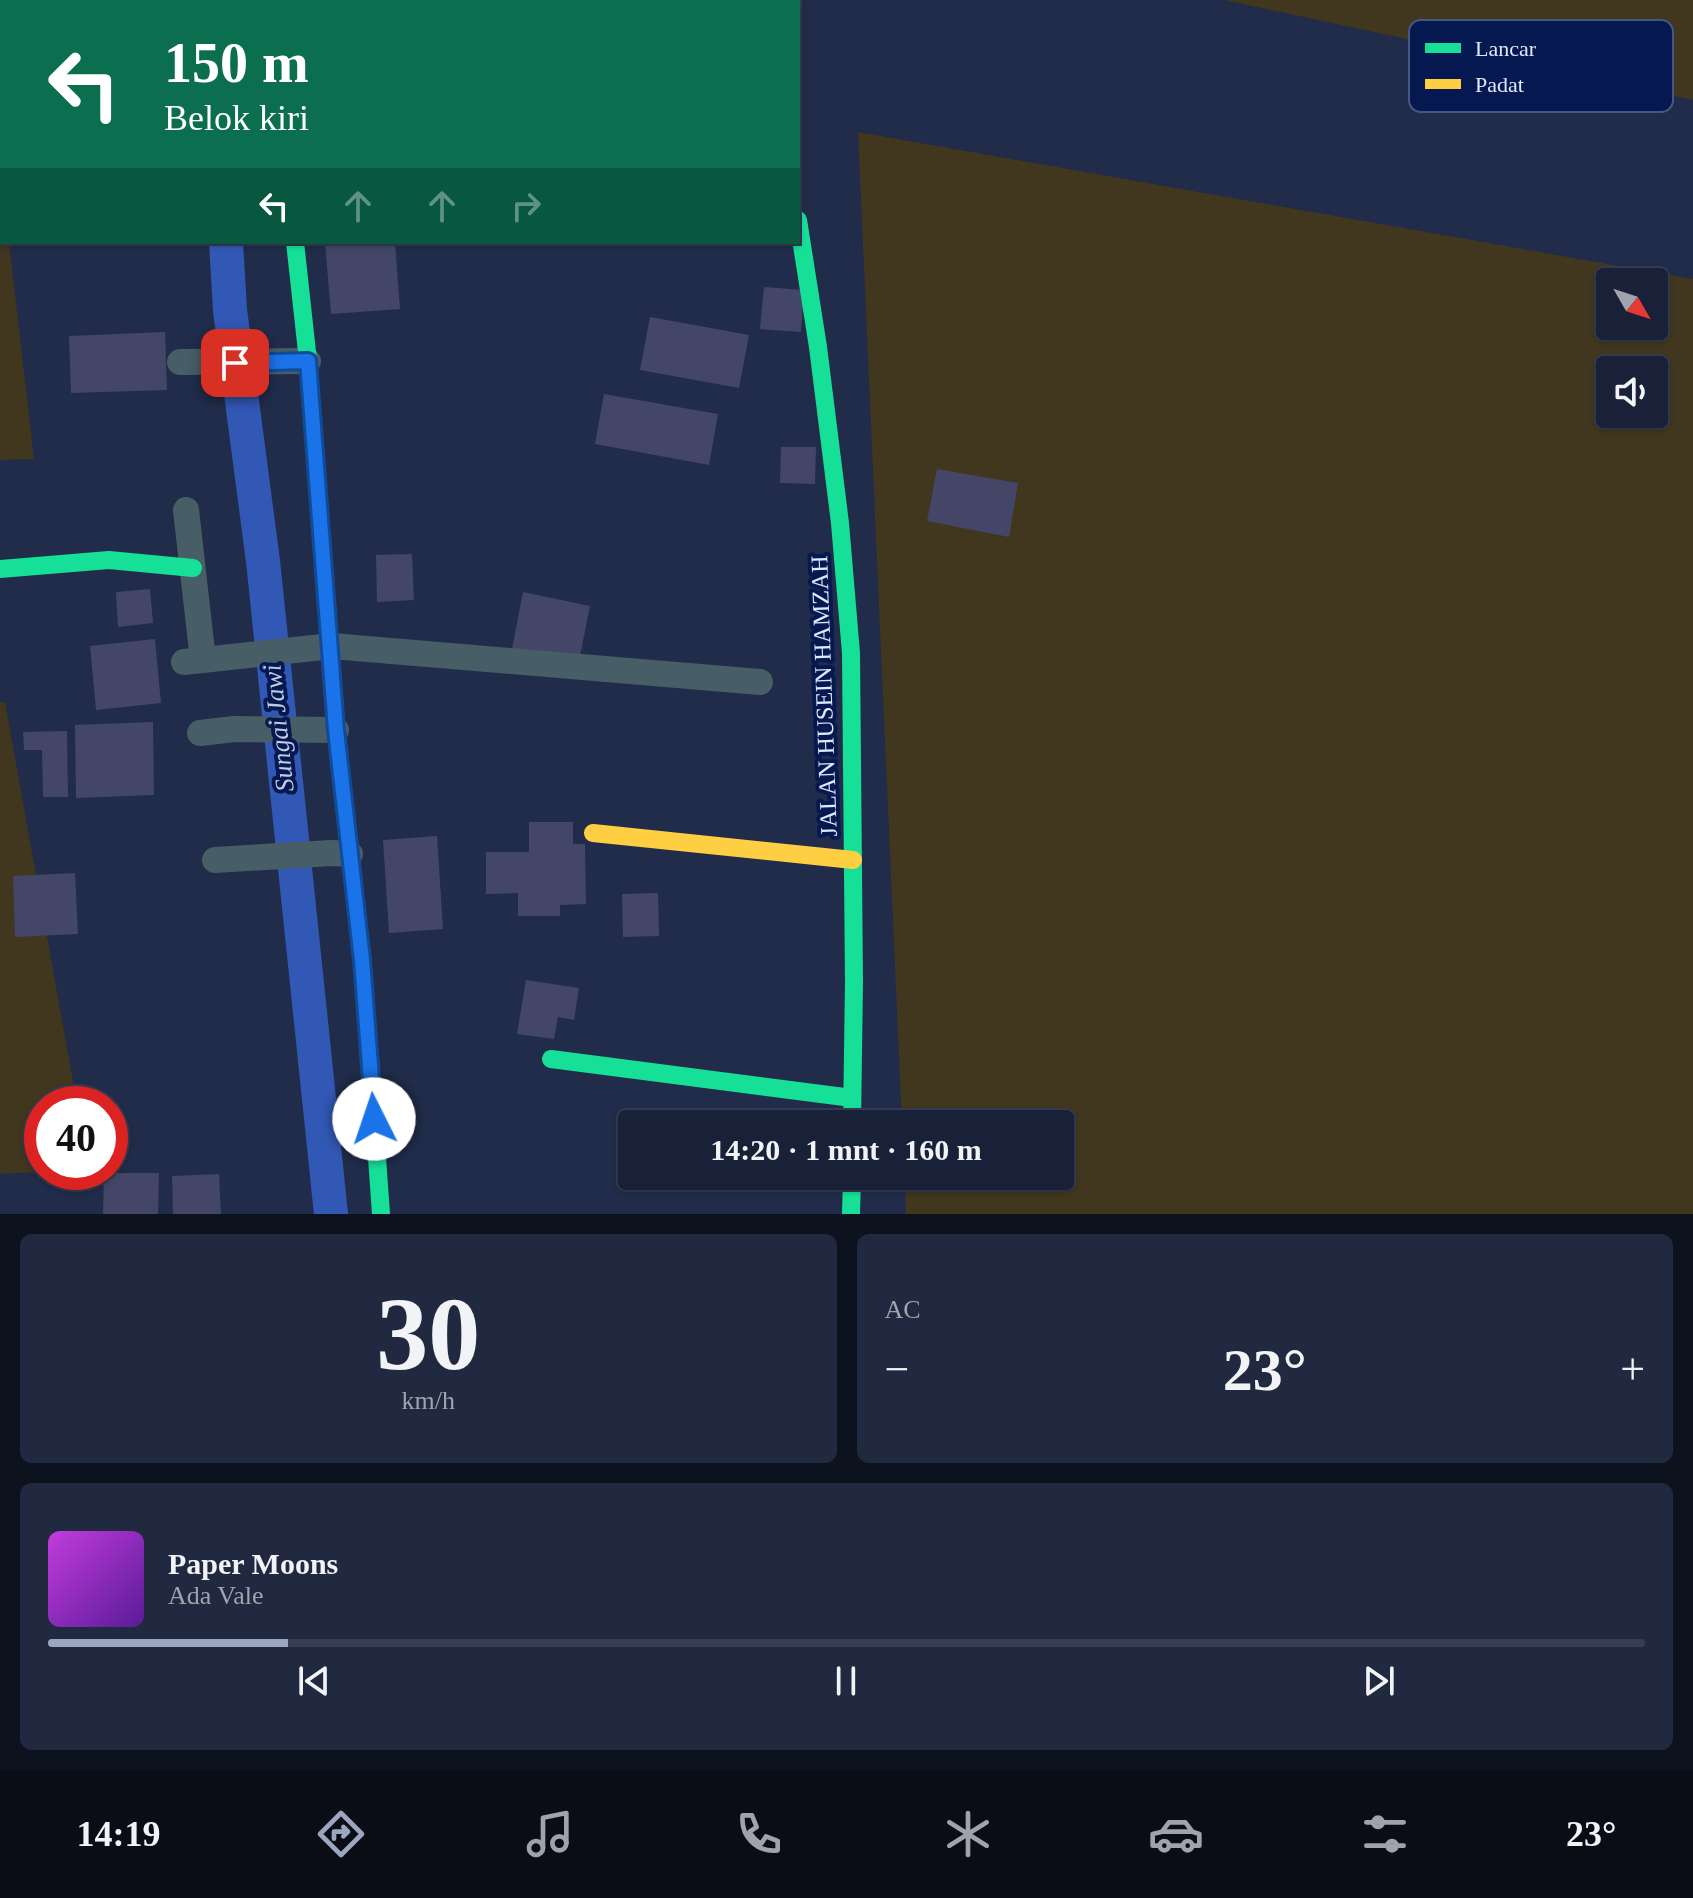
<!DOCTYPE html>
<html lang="id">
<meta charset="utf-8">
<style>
body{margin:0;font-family:"Times New Roman",serif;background:#212940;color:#f1f3f6;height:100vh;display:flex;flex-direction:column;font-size:30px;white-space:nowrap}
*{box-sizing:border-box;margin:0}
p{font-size:26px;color:#9fa3ae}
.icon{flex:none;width:44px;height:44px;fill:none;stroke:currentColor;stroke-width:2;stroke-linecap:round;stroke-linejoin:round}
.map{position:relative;height:1214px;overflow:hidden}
.drawer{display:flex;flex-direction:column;gap:20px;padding:20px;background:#0d121f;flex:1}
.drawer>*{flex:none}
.banner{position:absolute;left:0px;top:0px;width:800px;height:244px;box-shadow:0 2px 6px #0004,0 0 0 2px #363e53;background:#0b6e4f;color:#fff;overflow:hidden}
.needle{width:52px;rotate:129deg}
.tools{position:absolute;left:1596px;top:268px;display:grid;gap:16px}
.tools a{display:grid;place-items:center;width:72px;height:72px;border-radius:8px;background:#182138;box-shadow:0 2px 6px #0004,0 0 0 2px #363e53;font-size:40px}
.speed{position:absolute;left:24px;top:1086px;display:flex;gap:16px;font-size:40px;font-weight:700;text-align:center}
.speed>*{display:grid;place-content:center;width:104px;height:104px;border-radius:50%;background:#182138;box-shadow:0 2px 6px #0004,0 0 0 2px #363e53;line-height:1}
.speed .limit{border:12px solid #d22;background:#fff;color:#111}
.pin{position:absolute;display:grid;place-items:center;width:68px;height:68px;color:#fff;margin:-34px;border-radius:16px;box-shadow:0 4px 12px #0006}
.me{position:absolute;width:88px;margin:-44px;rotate:356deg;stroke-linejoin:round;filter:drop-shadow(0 0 6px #0008)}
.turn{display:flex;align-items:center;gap:28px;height:168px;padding:0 32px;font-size:36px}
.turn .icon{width:104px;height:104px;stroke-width:2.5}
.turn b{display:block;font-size:56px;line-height:68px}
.lanes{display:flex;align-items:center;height:76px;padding:0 32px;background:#0003;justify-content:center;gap:40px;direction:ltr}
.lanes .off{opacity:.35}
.big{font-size:60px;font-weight:800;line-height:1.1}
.drawer .tile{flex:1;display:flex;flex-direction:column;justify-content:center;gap:12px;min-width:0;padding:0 28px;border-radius:12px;background:#212940}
.drawer .dial{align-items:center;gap:0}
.dial b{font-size:104px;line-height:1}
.song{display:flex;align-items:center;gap:24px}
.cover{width:96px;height:96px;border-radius:12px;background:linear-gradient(135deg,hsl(290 70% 55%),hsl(270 70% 35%))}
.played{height:8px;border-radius:4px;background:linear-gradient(90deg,#9ca7bf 15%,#363e53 15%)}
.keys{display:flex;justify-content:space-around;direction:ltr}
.heat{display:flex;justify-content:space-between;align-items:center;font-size:44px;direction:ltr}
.drawer .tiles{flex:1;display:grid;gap:20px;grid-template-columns:1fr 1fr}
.tile:last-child{grid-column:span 2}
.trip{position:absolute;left:618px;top:1110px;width:456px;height:80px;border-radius:8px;background:#182138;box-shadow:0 2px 6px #0004,0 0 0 2px #363e53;font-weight:800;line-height:80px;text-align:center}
.tabs{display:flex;height:128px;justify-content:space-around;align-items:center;background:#0a0d16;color:#9fa3ae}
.tabs .icon{width:56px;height:56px}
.tabs .current{color:#9ca7bf}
.tabs b{font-size:36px;color:#f1f3f6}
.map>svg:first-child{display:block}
.green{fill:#41361e;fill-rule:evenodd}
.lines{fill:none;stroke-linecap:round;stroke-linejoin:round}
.canal{stroke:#3258b6;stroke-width:34}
.building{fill:#444667}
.street{stroke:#475e66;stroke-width:26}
.fast{stroke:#16e098;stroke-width:18}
.slow{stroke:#ffcf43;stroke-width:18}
.route-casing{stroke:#114b97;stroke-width:20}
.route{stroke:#1a73e8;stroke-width:14}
.labels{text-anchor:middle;stroke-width:8;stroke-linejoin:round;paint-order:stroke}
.street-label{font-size:24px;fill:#dee9fe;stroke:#061850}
.water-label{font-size:26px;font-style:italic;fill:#bfcce6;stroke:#061850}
.key{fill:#061850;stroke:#475784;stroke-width:2}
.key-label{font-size:22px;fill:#dee9fe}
</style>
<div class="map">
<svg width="1693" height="1214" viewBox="0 0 1693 1214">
<rect width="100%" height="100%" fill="#202c4a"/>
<path class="green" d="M1224 0H1693V100Z
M858 132 1693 279V1214H906L905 1176H1060V1124H902ZM1610 282H1654V326H1610ZM1610 370H1654V414H1610Z
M0 171 2 242H9L34 459 0 460Z
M0 702H5L77 1104H42V1172L0 1174Z"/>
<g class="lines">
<path class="canal" d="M212 0V2
M226 242 230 310 263 561 331 1214"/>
</g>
<path class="building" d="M325 242H395L400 309 331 314Z
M764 287 804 290 801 332 760 329Z
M650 317 749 335 739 388 640 370Z
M165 332 167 390 71 393 69 336Z
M604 394 718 414 709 465 595 444Z
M781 447H816L815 484 780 483Z
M937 469 1018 483 1009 537 927 521Z
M412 554 414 600 377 602 376 555Z
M150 589 153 623 118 627 116 592Z
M523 592 590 606 579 661 512 649Z
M155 639 161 703 96 710 90 646Z
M153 722 154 795 76 798 75 725Z
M67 731 68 797H43L42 750H24L23 732Z
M529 822H573V844H585L586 904 560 905V916H518V893L486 894V852H529Z
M437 836 443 929 389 933 383 840Z
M75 873 78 934 15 937 13 876Z
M658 893 659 936 623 937 622 894Z
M526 980 579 988 574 1020 558 1017 554 1039 517 1034Z
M104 1173H159L158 1214H103Z
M219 1174 221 1214H173L172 1176Z"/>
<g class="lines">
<path class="street" d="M270 0V2
M180 362 308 361
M186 510 203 660
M184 662 332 646 760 682
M200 733 234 729 336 730
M215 860 331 853 350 854"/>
<path class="fast" d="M765 0V2
M798 220 818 347 840 523 851 653 854 982 852 1124
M295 242 308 361 338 750
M0 569 109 560 193 568
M551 1059 852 1098
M372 1087 381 1214
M851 1214 852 1176"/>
<path class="slow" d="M338 750 362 960 372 1087
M593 833 853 860"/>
</g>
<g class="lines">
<defs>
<path id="route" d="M235 363 308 361 336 730 362 960 374 1119"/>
</defs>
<use href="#route" class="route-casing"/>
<use href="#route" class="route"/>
</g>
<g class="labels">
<g class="street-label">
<text transform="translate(824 696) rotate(-92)" y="8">JALAN HUSEIN HAMZAH</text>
</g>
<g class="water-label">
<text transform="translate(278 728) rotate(-96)" y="9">Sungai Jawi</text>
</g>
</g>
<rect x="1409" y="20" width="264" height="92" rx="12" class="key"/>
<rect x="1425" y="43" width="36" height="10" fill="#16e098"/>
<rect x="1425" y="79" width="36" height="10" fill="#ffcf43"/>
<g class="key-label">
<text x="1475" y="56">Lancar</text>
<text x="1475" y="92">Padat</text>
</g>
</svg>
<div class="tools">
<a><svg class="needle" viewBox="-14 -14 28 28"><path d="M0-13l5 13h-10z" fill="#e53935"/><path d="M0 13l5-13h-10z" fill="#9fa3ae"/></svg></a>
<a><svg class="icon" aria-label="sound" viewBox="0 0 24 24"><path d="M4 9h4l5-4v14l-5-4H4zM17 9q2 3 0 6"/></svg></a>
</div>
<div class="speed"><div class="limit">40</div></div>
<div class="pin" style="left:235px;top:363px;background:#d93025"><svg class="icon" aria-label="arrive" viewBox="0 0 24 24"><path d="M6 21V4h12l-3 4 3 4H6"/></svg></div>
<svg class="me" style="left:374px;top:1119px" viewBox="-20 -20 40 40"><circle r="19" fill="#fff"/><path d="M0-13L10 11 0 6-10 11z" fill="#1a73e8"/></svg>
<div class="trip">14:20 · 1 mnt · 160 m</div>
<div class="banner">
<div class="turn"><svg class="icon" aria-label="left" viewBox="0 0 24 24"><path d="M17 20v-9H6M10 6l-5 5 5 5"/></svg><div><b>150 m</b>Belok kiri</div></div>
<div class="lanes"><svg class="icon" aria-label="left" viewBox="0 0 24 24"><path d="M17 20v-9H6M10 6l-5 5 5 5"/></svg><svg class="icon off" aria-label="ahead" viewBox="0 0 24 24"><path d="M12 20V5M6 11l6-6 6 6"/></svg><svg class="icon off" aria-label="ahead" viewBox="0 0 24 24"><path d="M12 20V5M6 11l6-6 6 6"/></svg><svg class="icon off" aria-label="right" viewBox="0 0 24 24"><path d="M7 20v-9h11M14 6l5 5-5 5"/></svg></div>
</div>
</div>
<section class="drawer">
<div class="tiles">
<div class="tile dial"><b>30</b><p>km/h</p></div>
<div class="tile"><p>AC</p>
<div class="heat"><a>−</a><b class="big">23°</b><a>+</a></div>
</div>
<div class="tile">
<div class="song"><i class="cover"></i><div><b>Paper Moons</b><p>Ada Vale</p></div></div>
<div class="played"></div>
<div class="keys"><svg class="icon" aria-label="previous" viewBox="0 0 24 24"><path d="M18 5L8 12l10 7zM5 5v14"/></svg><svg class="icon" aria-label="pause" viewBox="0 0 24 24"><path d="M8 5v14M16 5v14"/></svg><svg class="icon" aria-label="next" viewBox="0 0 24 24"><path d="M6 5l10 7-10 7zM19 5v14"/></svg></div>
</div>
</div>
</section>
<nav class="tabs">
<b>14:19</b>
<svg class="icon current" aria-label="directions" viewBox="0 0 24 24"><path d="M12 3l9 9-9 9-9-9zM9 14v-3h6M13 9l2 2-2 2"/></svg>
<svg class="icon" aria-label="music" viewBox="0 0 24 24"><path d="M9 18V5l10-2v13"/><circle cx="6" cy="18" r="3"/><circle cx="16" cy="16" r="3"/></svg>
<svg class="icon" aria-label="phone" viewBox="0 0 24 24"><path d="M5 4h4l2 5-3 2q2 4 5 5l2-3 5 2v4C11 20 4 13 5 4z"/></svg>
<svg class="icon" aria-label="climate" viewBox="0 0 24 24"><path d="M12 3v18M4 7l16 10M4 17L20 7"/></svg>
<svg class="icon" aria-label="car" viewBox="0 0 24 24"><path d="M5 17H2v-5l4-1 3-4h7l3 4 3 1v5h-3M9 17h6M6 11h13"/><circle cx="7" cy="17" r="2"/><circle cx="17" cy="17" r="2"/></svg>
<svg class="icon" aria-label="filters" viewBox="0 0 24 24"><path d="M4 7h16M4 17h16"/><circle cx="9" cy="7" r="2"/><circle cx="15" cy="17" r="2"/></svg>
<b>23°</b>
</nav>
